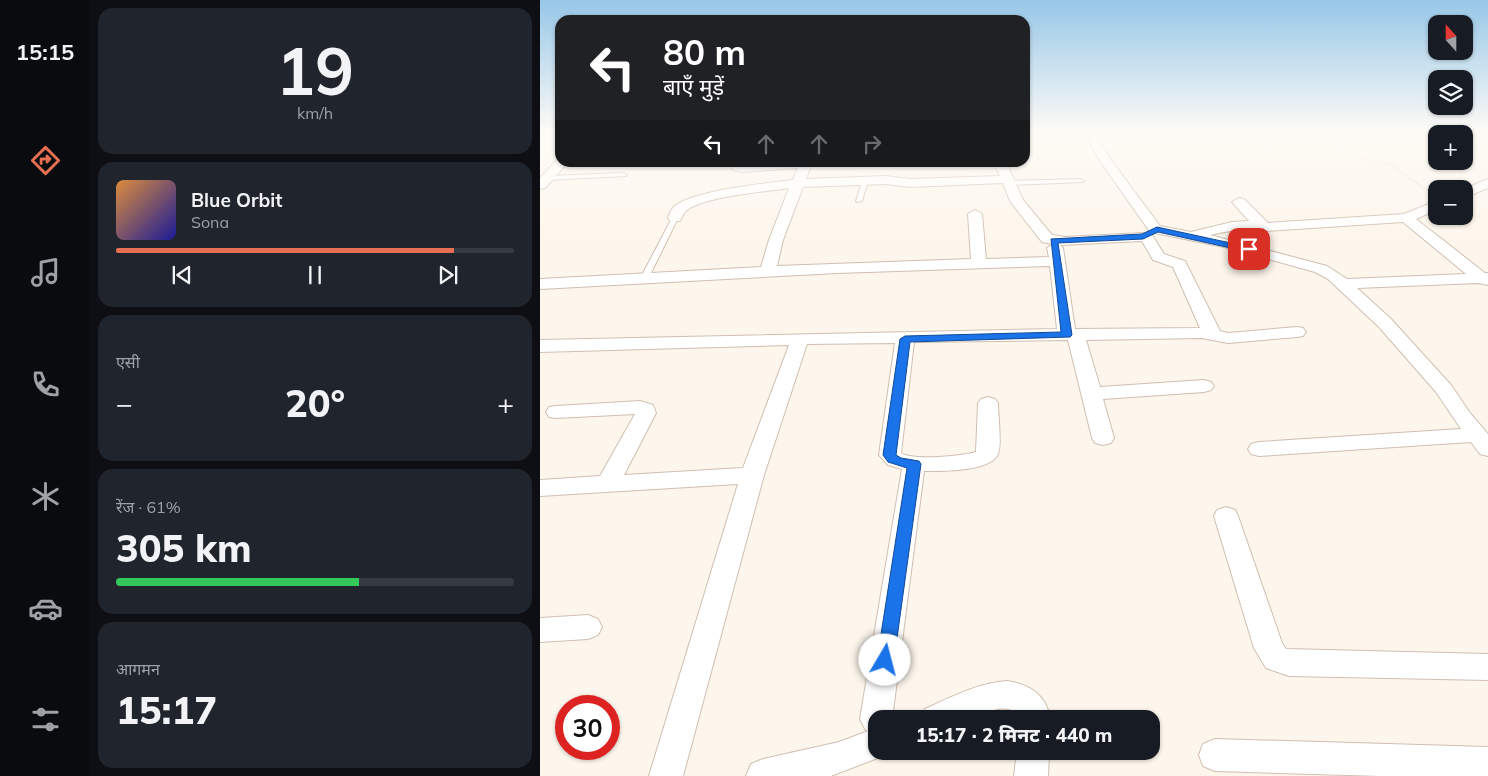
<!DOCTYPE html>
<html lang="hi">
<meta charset="utf-8">
<style>
body{margin:0;font-family:Mulish,"Noto Sans Devanagari",sans-serif;background:#20242c;color:#f1f3f6;height:100vh;display:flex;flex-direction:column;font-size:19px;white-space:nowrap}
*{box-sizing:border-box;margin:0}
p{font-size:16px;color:#9ea1a6}
.icon{flex:none;width:28px;height:28px;fill:none;stroke:currentColor;stroke-width:2;stroke-linecap:round;stroke-linejoin:round}
.map{position:relative;flex:1;overflow:hidden}
.details{display:flex;flex-direction:column;gap:8px;padding:8px;background:#0d0f14;width:450px}
.details>*{flex:none}
.banner{position:absolute;left:15px;top:15px;width:475px;height:152px;border-radius:15px;box-shadow:0 1px 4px #0004;background:#202124;color:#fff;overflow:hidden}
.needle{width:32px;rotate:339deg}
.fabs{position:absolute;left:888px;top:15px;display:grid;gap:10px}
.fabs a{display:grid;place-items:center;width:45px;height:45px;border-radius:10px;background:#171b24;box-shadow:0 1px 4px #0004;font-size:25px}
.speed{position:absolute;left:15px;top:695px;display:flex;gap:10px;font-size:25px;font-weight:700;text-align:center}
.speed>*{display:grid;place-content:center;width:65px;height:65px;border-radius:50%;background:#171b24;box-shadow:0 1px 4px #0004;line-height:1}
.speed .limit{border:8px solid #d22;background:#fff;color:#111}
.pin{position:absolute;display:grid;place-items:center;width:42px;height:42px;color:#fff;margin:-21px;border-radius:10px;box-shadow:0 2px 8px #0006}
.me{position:absolute;width:55px;margin:-28px;rotate:8deg;stroke-linejoin:round;filter:drop-shadow(0 0 4px #0008)}
.turn{display:flex;align-items:center;gap:18px;height:105px;padding:0 25px;font-size:22px}
.turn .icon{width:65px;height:65px;stroke-width:2.5}
.turn b{display:block;font-size:35px;line-height:42px}
.lanes{display:flex;align-items:center;height:48px;padding:0 25px;background:#0003;justify-content:center;gap:25px;direction:ltr}
.lanes .off{opacity:.35}
.big{font-size:38px;font-weight:800;line-height:1.1}
.details .widget{flex:1;display:flex;flex-direction:column;justify-content:center;gap:8px;min-width:0;padding:0 18px;border-radius:15px;background:#20242c}
.details .dial{align-items:center;gap:0}
.dial b{font-size:65px;line-height:1}
.song{display:flex;align-items:center;gap:15px}
.cover{width:60px;height:60px;border-radius:8px;background:linear-gradient(135deg,hsl(30 70% 55%),hsl(240 70% 35%))}
.played{height:5px;border-radius:2px;background:linear-gradient(90deg,#e76f51 85%,#363941 85%)}
.keys{display:flex;justify-content:space-around;direction:ltr}
.heat{display:flex;justify-content:space-between;align-items:center;font-size:28px;direction:ltr}
.charge{height:8px;border-radius:4px;background:linear-gradient(90deg,#34c759 61%,#363941 0)}
.trip{position:absolute;left:328px;top:710px;width:292px;height:50px;border-radius:15px;background:#171b24;box-shadow:0 1px 4px #0004;font-weight:800;line-height:50px;text-align:center}
main{display:flex;flex:1;min-height:0}
.dock{display:flex;flex-direction:column;width:90px;justify-content:space-around;align-items:center;background:#090b0e;color:#9ea1a6}
.dock .icon{width:35px;height:35px}
.dock .selected{color:#e76f51}
.dock b{font-size:22px;color:#f1f3f6}
.map>svg:first-child{display:block}
.lines{fill:none;stroke-linecap:round;stroke-linejoin:round}
.lane-casing{stroke:#d1beb0;stroke-width:2}
.street-casing{stroke:#d1beb0;stroke-width:2}
.path{stroke:#d9b8a5;stroke-width:2;stroke-dasharray:0.5 2.5;stroke-linecap:butt}
.lane{fill:#fff;fill-rule:evenodd}
.street{fill:#fff;fill-rule:evenodd}
.route{fill:#1a73e8;stroke:#114b97}
</style>
<main>
<nav class="dock">
<b>15:15</b>
<svg class="icon selected" aria-label="directions" viewBox="0 0 24 24"><path d="M12 3l9 9-9 9-9-9zM9 14v-3h6M13 9l2 2-2 2"/></svg>
<svg class="icon" aria-label="music" viewBox="0 0 24 24"><path d="M9 18V5l10-2v13"/><circle cx="6" cy="18" r="3"/><circle cx="16" cy="16" r="3"/></svg>
<svg class="icon" aria-label="phone" viewBox="0 0 24 24"><path d="M5 4h4l2 5-3 2q2 4 5 5l2-3 5 2v4C11 20 4 13 5 4z"/></svg>
<svg class="icon" aria-label="climate" viewBox="0 0 24 24"><path d="M12 3v18M4 7l16 10M4 17L20 7"/></svg>
<svg class="icon" aria-label="car" viewBox="0 0 24 24"><path d="M5 17H2v-5l4-1 3-4h7l3 4 3 1v5h-3M9 17h6M6 11h13"/><circle cx="7" cy="17" r="2"/><circle cx="17" cy="17" r="2"/></svg>
<svg class="icon" aria-label="filters" viewBox="0 0 24 24"><path d="M4 7h16M4 17h16"/><circle cx="9" cy="7" r="2"/><circle cx="15" cy="17" r="2"/></svg>
</nav>
<section class="details">
<div class="widget dial"><b>19</b><p>km/h</p></div>
<div class="widget">
<div class="song"><i class="cover"></i><div><b>Blue Orbit</b><p>Sona</p></div></div>
<div class="played"></div>
<div class="keys"><svg class="icon" aria-label="previous" viewBox="0 0 24 24"><path d="M18 5L8 12l10 7zM5 5v14"/></svg><svg class="icon" aria-label="pause" viewBox="0 0 24 24"><path d="M8 5v14M16 5v14"/></svg><svg class="icon" aria-label="next" viewBox="0 0 24 24"><path d="M6 5l10 7-10 7zM19 5v14"/></svg></div>
</div>
<div class="widget"><p>एसी</p>
<div class="heat"><a>−</a><b class="big">20°</b><a>+</a></div>
</div>
<div class="widget"><p>रेंज · 61%</p><b class="big">305 km</b><div class="charge"></div></div>
<div class="widget"><p>आगमन</p><b class="big">15:17</b></div>
</section>
<div class="map">
<svg width="948" height="776" viewBox="0 0 948 776">
<rect width="100%" height="100%" fill="#fdf6ec"/>
<g class="lines">
<defs>
<path id="lane" d="M84 173 87 175 86 176 7 180 4 178 7 176Z
M325 179 328 181 322 201 317 202 316 201 322 181Z
M541 179 544 181 543 182 468 185 465 183 468 181Z
M135 216 138 218 108 279 107 281H101L100 279 132 218Z"/>
<path id="street" d="M544 132H554L571 160 620 226 651 232 692 222 709 221 692 202 699 198 704 199 728 223 864 214 896 201V210L876 219 945 273H948V285L938 283 817 288 851 319 911 385 930 413 948 434V456L940 454 931 442 719 456 711 454 708 449 711 444 719 442 921 429 896 392 839 327 788 279 775 272 689 248 610 232 560 161ZM863 222 926 274 807 279 787 266 670 235C689 231 707 227 726 231Z
M18 159H20V162H28L5 188 0 189V178Z
M193 162H205L204 164 272 162 266 179 346 176 370 179 460 176 454 162H466L483 200 512 235 525 237 603 233 612 235 624 254 645 261 680 331 688 333 757 327 763 328 766 332 763 336 757 337 688 343 662 338 546 340 560 387 664 380 671 382 674 386 671 390 664 392 563 399 574 438 571 443 563 445 555 443 552 438 528 340 374 342 361 453C373 461 422 456 436 452L438 403 441 399 448 397 455 399 458 403C458 414 462 446 458 454 451 472 401 471 384 471L352 719H336V751H349L348 754 291 776H206L211 764 223 759 299 742 328 731 325 729 320 719 362 469 348 465 339 455 355 343 267 344 224 475 143 776H109L198 484 0 496V480L60 476 95 414 16 418 9 417 6 412 9 407 16 406 100 401 113 405 116 413 84 475 203 468 249 345 0 352V340L517 329 510 266 297 273 0 289V279L221 267 229 240 249 188C225 192 164 196 146 211 143 213 142 218 140 221H130L128 218C129 215 131 210 133 208 147 191 230 183 253 180L258 168 202 172 193 170 191 167ZM463 183 470 201 502 242 513 244 507 248 509 257 446 259 442 214 435 210 428 214 431 259 237 266 243 240 263 187 346 184 370 187ZM602 241 613 260 633 267 660 328 535 329 523 248 520 245Z
M948 179V188L924 198V189Z
M686 507 695 510 698 516 742 643 746 649 948 654V680L749 676 726 668 714 648 674 516 677 510Z
M48 615 58 619 62 627 58 635 48 639 0 642V618Z
M467 681C489 684 507 695 510 719H478L475 712C460 702 444 716 429 719 414 721 396 719 380 719L385 709C411 697 438 683 467 681Z
M675 739 948 747V776H841L675 771 663 766 659 755 663 744Z
M477 751H509L508 776H474Z"/>
</defs>
<use href="#lane" class="lane-casing"/>
<use href="#street" class="street-casing"/>
<path class="path" d="M787 132 822 158 850 164 893 195"/>
<use href="#lane" class="lane"/>
<use href="#street" class="street"/>
</g>
<linearGradient id="sky" x2="0" y2="1"><stop stop-color="#97c7e8"/><stop offset="0.55" stop-color="#fefbf6"/><stop offset="1" stop-color="#fefbf6" stop-opacity="0"/></linearGradient>
<rect width="948" height="241" fill="url(#sky)"/>
<path class="route" d="M617 227 709 247 713 249 709 252 618 232 603 239 518 243 532 335 530 337 370 342 356 455 361 458 379 461 381 464 354 660 351 665 345 667 339 665 337 660 367 468 348 462 343 455 360 339 365 336 521 332 511 239 602 234Z"/>
</svg>
<div class="fabs">
<a><svg class="needle" viewBox="-14 -14 28 28"><path d="M0-13l5 13h-10z" fill="#e53935"/><path d="M0 13l5-13h-10z" fill="#9ea1a6"/></svg></a>
<a><svg class="icon" aria-label="layers" viewBox="0 0 24 24"><path d="M12 4l9 5-9 5-9-5zM3 14l9 5 9-5"/></svg></a>
<a>+</a>
<a>−</a>
</div>
<div class="speed"><div class="limit">30</div></div>
<div class="pin" style="left:709px;top:249px;background:#d93025"><svg class="icon" aria-label="arrive" viewBox="0 0 24 24"><path d="M6 21V4h12l-3 4 3 4H6"/></svg></div>
<svg class="me" style="left:345px;top:660px" viewBox="-20 -20 40 40"><circle r="19" fill="#fff"/><path d="M0-13L10 11 0 6-10 11z" fill="#1a73e8"/></svg>
<div class="trip">15:17 · 2 मिनट · 440 m</div>
<div class="banner">
<div class="turn"><svg class="icon" aria-label="left" viewBox="0 0 24 24"><path d="M17 20v-9H6M10 6l-5 5 5 5"/></svg><div><b>80 m</b>बाएँ मुड़ें</div></div>
<div class="lanes"><svg class="icon" aria-label="left" viewBox="0 0 24 24"><path d="M17 20v-9H6M10 6l-5 5 5 5"/></svg><svg class="icon off" aria-label="ahead" viewBox="0 0 24 24"><path d="M12 20V5M6 11l6-6 6 6"/></svg><svg class="icon off" aria-label="ahead" viewBox="0 0 24 24"><path d="M12 20V5M6 11l6-6 6 6"/></svg><svg class="icon off" aria-label="right" viewBox="0 0 24 24"><path d="M7 20v-9h11M14 6l5 5-5 5"/></svg></div>
</div>
</div>
</main>
